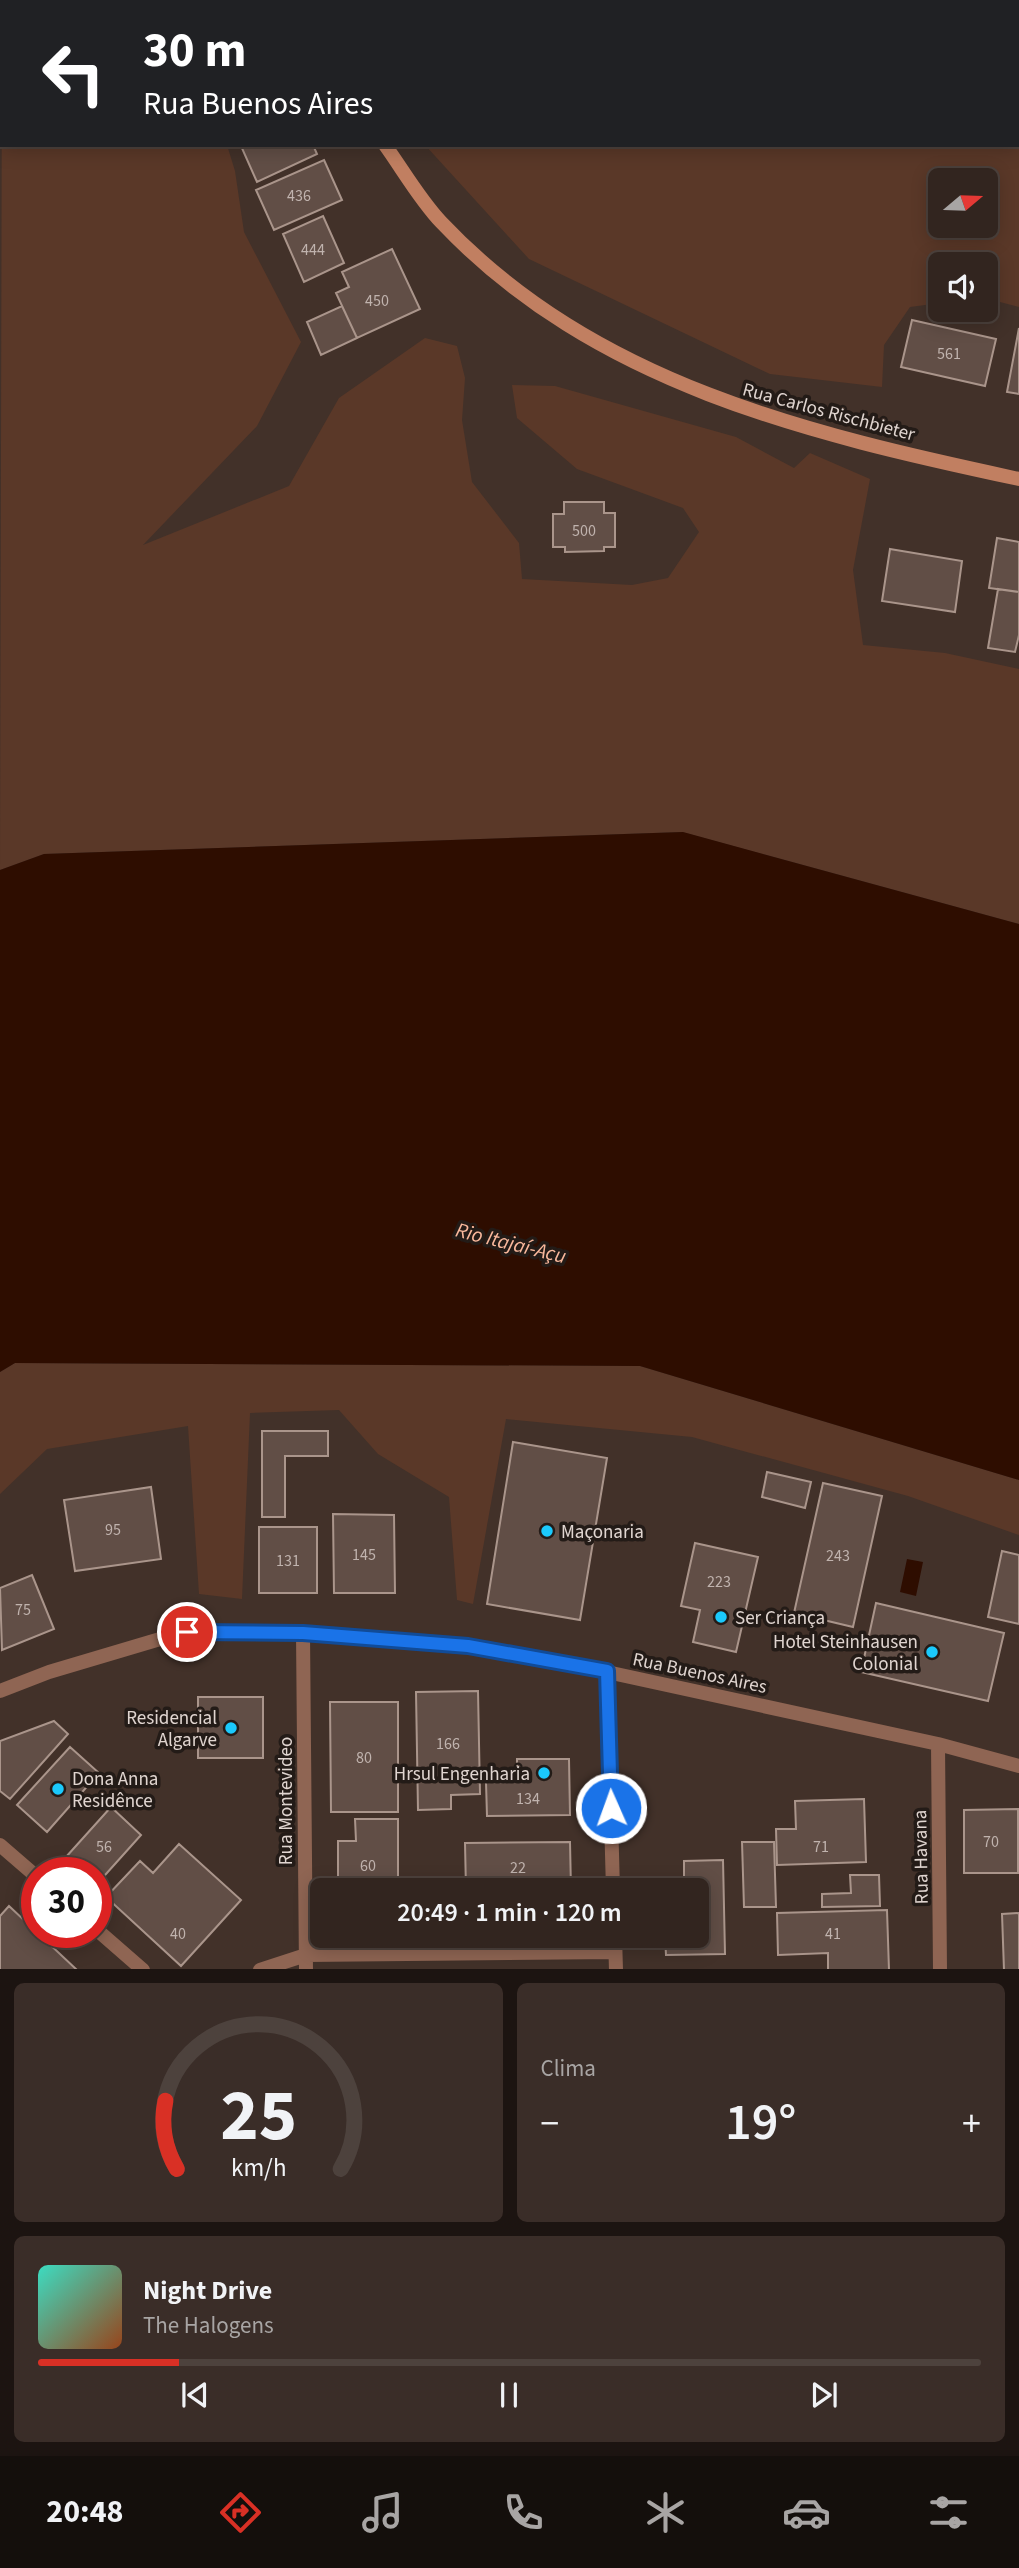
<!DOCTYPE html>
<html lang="pt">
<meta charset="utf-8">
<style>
body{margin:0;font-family:"Source Sans 3",sans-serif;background:#3a2d28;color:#f1f3f6;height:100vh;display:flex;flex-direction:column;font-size:26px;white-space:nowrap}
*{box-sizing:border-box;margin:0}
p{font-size:23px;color:#a8a5a4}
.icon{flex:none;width:38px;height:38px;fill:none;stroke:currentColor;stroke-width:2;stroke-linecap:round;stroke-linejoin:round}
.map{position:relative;height:1969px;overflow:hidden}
.panel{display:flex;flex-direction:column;gap:14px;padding:14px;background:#1c1411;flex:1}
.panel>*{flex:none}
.hud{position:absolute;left:0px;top:0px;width:1020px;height:147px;box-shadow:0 4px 18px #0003,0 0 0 2px #4d423d;background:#202124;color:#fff;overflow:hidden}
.needle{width:46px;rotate:71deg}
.controls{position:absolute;left:928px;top:168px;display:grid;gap:14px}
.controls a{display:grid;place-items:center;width:70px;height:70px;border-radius:10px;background:#32251f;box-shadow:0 4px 18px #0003,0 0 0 2px #4d423d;font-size:35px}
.speed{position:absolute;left:21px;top:1857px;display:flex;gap:14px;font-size:35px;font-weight:700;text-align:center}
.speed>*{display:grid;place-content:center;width:91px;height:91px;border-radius:50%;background:#32251f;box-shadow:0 4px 18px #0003,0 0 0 2px #4d423d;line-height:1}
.speed .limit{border:10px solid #d22;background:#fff;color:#111}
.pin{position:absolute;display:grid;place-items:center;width:60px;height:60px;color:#fff;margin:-30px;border:4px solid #fff;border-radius:50%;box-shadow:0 2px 7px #0007}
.me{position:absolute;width:77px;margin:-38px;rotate:358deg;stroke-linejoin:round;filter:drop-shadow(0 0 5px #0008)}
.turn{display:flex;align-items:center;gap:24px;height:147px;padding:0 28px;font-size:32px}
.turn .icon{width:91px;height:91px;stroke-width:2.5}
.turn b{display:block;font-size:49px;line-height:60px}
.big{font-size:52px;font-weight:600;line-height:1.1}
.panel .tile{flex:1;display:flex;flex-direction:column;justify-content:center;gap:10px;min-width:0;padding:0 24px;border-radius:10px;background:#3a2d28}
.panel .dial{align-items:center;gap:0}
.dial svg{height:182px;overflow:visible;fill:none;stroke:#4d423d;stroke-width:7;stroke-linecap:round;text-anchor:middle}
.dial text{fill:#f1f3f6;stroke:none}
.song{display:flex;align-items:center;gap:21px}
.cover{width:84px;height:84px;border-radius:10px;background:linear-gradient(135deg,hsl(170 70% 55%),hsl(20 70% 35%))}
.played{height:7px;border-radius:4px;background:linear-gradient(90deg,#d93025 15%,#4d423d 15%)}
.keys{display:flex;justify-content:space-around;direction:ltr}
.heat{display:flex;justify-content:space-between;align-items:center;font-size:38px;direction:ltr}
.panel .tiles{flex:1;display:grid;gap:14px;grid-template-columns:1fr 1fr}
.tile:last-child{grid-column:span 2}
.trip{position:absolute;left:310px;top:1878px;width:399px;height:70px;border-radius:10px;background:#32251f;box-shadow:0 4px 18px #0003,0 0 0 2px #4d423d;font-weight:600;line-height:70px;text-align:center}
.tab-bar{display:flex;height:112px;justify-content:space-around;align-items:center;background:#140f0c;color:#a8a5a4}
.tab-bar .icon{width:49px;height:49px}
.tab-bar .selected{color:#d93025}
.tab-bar b{font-size:32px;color:#f1f3f6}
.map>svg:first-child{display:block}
.green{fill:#5a3828;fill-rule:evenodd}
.water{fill:#2e0d00}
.building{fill:#614e46;stroke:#aa958b;stroke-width:2}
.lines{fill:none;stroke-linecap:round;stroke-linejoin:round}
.street{stroke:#8f6553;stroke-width:14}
.secondary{stroke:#c17f61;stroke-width:14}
.route-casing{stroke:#114b97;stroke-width:18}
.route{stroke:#1a73e8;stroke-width:12}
.poi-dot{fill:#1bc9fc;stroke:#231b17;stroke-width:2.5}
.labels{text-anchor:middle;stroke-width:7;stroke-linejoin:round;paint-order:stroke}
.number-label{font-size:16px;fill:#c0b3ae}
.street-label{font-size:19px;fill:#e0d5d0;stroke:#231b17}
.poi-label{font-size:19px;fill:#e0d5d0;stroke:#231b17;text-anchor:start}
.water-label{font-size:21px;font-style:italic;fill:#f9b89c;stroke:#231b17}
</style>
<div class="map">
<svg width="1019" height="1970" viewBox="0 0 1019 1970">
<rect width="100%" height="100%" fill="#423129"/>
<path class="green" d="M10 0H245L246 2H11Z
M367 0H1019V307L985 298V264H940V303L910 307 884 345 882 387 770 374 529 259 425 145H1018V2ZM940 180H985V226H940Z
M2 20V145H227L235 171 244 232 301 342 257 426 143 545 289 486 339 398 425 338 457 346 465 378 462 420 472 482 519 543 522 579 632 585 668 578 699 532 683 508 577 469 517 418 512 385 555 386 736 437 794 468 810 453 870 479 853 570 863 645 945 653 1019 669V924L682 832 44 854 0 870Z
M15 1363 640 1366 1019 1480V1535L908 1496 692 1437 506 1419 473 1604 457 1600 449 1497 378 1454 339 1410 250 1413 242 1599 199 1594 188 1426 47 1449 0 1494V1372Z"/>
<path class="water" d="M683 832 1019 924V1480L640 1366 15 1363 0 1372V870L44 854Z
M907 1559 923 1562 916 1596 900 1592Z"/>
<path class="building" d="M313 145 317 154 257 182 241 146Z
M324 160 342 200 274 230 256 190Z
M323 216 344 263 304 282 283 234Z
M392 249 420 309 357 338 336 293 349 287 342 272Z
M342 306 357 338 321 355 307 322Z
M912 320 996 339 985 386 901 367Z
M1019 328V394L1007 392Z
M564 502H604V513H615V547H604V551L565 552V547H553V514H564Z
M997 538 1019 542V592L989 588Z
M890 549 962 561 955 612 882 601Z
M998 589 1019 592V635L1015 652 988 648Z
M262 1431H328V1456H285V1517H262Z
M513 1442 607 1458 580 1620 487 1604Z
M767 1472 811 1482 805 1508 762 1497Z
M823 1483 882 1496 853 1627 794 1613Z
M151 1487 161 1559 75 1571 64 1500Z
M333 1514 394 1515 395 1593H334Z
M259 1527H317V1593H259Z
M695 1543 758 1557 736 1652 693 1642 700 1610 681 1606Z
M1002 1551 1019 1555V1624L988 1617Z
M32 1575 54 1629 2 1650 0 1588Z
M876 1603 1004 1633 988 1701 861 1672Z
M478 1691 480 1794 451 1795V1809L418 1810 416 1692Z
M198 1697H263V1758H198Z
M330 1702H398V1812H331Z
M54 1721 68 1734 10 1799 0 1791V1741Z
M70 1747 99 1773 47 1832 17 1805Z
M517 1759H569L570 1815 487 1816 486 1782H517Z
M864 1799 866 1862 777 1865 776 1829H796L795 1801Z
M111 1807 141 1835 97 1884 96 1872H84L66 1857Z
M1018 1809V1873H964V1810Z
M355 1819H398V1890H338V1841H356Z
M570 1842 571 1890H466L465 1843Z
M742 1842H774L776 1907H744Z
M179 1844 241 1900 181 1966 106 1897 140 1861 153 1873Z
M723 1860 725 1954 666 1955 665 1936H696V1890H664L663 1884H684V1861Z
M850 1875H879L880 1906 822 1907V1894L851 1893Z
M9 1906 77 1970H0V1916Z
M887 1910 889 1970H828V1953L778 1955 777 1913Z
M1019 1913V1970H1004L1002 1914Z"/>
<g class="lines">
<path class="street" d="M303 1633 306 1970
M607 1672 613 1890
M0 1691 49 1672 187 1631 303 1633 469 1646 607 1672 938 1744 1019 1766
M938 1744 940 1970
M0 1845 37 1877
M96 1929 143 1970
M615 1936 616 1970
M260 1970 306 1955 615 1952"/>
<path class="secondary" d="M311 0V2
M385 145C403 170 420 200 441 222 594 384 809 434 1019 479"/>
</g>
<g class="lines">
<defs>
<path id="route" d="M187 1632 303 1633 468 1646 607 1671 611 1808"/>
</defs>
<use href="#route" class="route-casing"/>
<use href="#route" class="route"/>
</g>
<g class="poi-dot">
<circle cx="547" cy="1531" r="7"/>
<circle cx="721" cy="1617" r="7"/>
<circle cx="932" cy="1652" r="7"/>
<circle cx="231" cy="1728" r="7"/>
<circle cx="544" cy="1773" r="7"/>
<circle cx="58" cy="1789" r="7"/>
</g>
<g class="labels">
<g class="number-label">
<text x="299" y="201">436</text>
<text x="313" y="255">444</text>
<text x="377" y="306">450</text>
<text x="949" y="359">561</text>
<text x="584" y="536">500</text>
<text x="113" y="1535">95</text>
<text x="364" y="1560">145</text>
<text x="838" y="1561">243</text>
<text x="288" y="1566">131</text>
<text x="719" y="1587">223</text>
<text x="23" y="1615">75</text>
<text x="448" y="1749">166</text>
<text x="364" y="1763">80</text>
<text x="528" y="1804">134</text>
<text x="991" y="1847">70</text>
<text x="104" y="1852">56</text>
<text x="821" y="1852">71</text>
<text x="368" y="1871">60</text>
<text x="518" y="1873">22</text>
<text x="178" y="1939">40</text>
<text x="833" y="1939">41</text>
</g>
<g class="street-label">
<text transform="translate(829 411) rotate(15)" y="7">Rua Carlos Rischbieter</text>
<text transform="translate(700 1672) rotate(12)" y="7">Rua Buenos Aires</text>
<text transform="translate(285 1801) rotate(-90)" y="7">Rua Montevideo</text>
<text transform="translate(920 1857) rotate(-91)" y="7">Rua Havana</text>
</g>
<g class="poi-label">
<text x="561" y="1538">Maçonaria</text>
<text x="735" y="1624">Ser Criança</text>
<text x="918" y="1648" text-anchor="end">Hotel Steinhausen<tspan x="918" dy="22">Colonial</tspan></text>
<text x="217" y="1724" text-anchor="end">Residencial<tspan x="217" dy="22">Algarve</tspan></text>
<text x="530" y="1780" text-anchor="end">Hrsul Engenharia</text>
<text x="72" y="1785">Dona Anna<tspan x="72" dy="22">Residênce</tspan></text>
</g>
<g class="water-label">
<text transform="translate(511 1243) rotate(14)" y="7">Rio Itajaí-Açu</text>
</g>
</g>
</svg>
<div class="controls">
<a><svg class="needle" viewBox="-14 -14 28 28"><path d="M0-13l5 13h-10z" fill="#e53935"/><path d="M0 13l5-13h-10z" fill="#a8a5a4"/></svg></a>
<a><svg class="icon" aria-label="sound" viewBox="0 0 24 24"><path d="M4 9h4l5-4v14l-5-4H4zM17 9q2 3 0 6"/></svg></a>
</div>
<div class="speed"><div class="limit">30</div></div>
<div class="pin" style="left:187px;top:1632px;background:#d93025"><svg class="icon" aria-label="arrive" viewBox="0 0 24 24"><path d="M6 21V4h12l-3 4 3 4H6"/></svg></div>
<svg class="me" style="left:611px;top:1808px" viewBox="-20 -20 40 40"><circle r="17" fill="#1a73e8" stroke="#fff" stroke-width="3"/><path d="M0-11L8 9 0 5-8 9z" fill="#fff"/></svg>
<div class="trip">20:49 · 1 min · 120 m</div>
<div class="hud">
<div class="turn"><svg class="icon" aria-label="left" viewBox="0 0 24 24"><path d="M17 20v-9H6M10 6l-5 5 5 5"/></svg><div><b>30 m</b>Rua Buenos Aires</div></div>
</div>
</div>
<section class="panel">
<div class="tiles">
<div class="tile dial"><svg viewBox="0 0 100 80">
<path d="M14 69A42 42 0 1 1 86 69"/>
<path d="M14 69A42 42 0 0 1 9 39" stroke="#d93025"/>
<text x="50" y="56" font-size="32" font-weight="700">25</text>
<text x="50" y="72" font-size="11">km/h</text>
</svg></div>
<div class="tile"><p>Clima</p>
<div class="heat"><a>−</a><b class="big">19°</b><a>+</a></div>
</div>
<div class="tile">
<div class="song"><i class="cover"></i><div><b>Night Drive</b><p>The Halogens</p></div></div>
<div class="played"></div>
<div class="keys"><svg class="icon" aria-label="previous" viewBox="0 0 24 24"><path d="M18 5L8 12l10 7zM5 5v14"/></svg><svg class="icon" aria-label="pause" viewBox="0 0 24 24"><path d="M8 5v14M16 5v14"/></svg><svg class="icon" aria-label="next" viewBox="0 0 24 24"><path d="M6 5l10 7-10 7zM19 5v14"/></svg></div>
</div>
</div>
</section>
<nav class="tab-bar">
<b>20:48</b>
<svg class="icon selected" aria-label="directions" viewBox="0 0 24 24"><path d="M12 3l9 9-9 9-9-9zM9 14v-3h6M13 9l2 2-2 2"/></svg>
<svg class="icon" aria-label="music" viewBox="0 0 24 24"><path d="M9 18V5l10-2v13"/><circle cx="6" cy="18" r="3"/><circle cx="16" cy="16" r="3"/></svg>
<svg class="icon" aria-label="phone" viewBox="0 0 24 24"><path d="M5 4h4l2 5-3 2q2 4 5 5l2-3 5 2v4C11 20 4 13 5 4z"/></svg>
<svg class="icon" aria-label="climate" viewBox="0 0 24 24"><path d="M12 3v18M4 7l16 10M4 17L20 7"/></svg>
<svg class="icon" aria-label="car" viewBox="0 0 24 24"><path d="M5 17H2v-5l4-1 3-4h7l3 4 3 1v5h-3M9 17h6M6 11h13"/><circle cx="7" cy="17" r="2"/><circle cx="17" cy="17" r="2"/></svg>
<svg class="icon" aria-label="filters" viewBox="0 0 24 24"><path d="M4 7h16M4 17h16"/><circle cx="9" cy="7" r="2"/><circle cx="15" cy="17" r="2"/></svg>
</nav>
